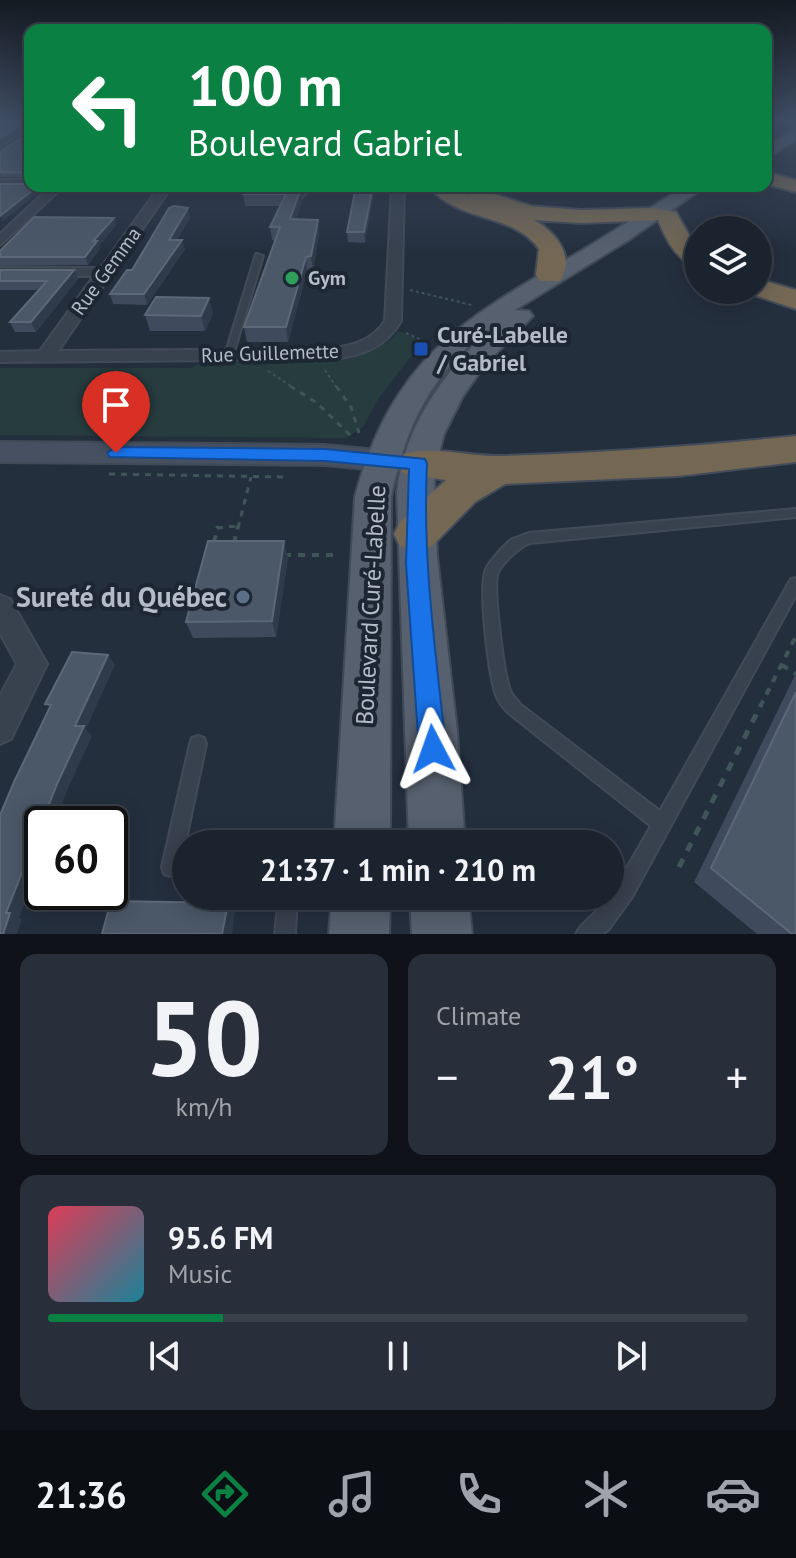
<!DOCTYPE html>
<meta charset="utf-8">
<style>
body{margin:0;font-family:"PT Sans",sans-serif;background:#282f3a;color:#f1f3f6;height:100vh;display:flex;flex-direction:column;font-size:30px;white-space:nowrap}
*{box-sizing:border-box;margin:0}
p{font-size:26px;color:#a0a4aa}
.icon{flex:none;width:44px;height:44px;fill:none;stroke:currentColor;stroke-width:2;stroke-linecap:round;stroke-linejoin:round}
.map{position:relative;height:934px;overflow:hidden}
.sheet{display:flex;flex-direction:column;gap:20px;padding:20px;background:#0f1319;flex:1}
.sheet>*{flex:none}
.top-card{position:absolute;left:24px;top:24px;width:748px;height:168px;border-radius:16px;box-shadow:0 4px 20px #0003,0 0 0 2px #39404a;background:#0b8043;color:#fff;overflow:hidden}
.controls{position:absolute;left:684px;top:216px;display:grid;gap:16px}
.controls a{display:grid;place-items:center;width:88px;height:88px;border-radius:50%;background:#1b232e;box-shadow:0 4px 20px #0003,0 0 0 2px #39404a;font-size:40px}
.speed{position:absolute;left:24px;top:806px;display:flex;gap:16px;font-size:40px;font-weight:700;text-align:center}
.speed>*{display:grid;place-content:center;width:104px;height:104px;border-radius:50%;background:#1b232e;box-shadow:0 4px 20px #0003,0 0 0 2px #39404a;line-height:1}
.speed .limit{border:4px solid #111;border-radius:12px;background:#fff;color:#111}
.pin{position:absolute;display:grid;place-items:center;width:68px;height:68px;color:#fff;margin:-82px -34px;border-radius:50% 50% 50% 0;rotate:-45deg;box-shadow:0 0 8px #0007}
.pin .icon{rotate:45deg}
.me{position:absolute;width:88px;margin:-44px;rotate:356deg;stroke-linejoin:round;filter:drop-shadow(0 0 6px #0008)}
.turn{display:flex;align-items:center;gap:28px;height:168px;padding:0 32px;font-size:36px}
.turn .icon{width:104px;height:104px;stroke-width:2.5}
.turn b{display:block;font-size:56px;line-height:68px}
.big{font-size:60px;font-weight:600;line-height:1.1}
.sheet .tile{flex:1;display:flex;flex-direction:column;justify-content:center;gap:12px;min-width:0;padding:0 28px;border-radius:16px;background:#282f3a}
.sheet .dial{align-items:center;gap:0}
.dial b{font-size:104px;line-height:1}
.song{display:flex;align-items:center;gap:24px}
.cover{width:96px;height:96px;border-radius:12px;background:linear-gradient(135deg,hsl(350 70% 55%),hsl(190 70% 35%))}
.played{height:8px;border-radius:4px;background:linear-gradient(90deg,#0b8043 25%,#39404a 25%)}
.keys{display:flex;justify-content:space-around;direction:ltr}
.heat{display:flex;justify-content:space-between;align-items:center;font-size:44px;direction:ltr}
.sheet .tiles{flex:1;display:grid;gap:20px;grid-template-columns:1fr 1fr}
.tile:last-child{grid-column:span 2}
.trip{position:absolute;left:172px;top:830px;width:452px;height:80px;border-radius:40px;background:#1b232e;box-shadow:0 4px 20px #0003,0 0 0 2px #39404a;font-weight:600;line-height:80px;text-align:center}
.menu{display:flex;height:128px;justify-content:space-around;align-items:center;background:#0b0e12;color:#a0a4aa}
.menu .icon{width:56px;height:56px}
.menu .current{color:#0b8043}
.menu b{font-size:36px;color:#f1f3f6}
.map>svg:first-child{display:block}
.green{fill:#263c3f}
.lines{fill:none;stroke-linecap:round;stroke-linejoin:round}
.lane-casing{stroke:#414a57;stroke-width:4}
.street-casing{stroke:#414a57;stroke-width:4}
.secondary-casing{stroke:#414a57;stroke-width:4}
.primary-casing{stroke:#414a57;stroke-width:4}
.highway-casing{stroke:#434c59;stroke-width:4}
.path-far3{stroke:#3f5557;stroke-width:2;stroke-dasharray:3 3;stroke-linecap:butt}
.path-far2{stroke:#3f5557;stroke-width:3;stroke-dasharray:6 6;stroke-linecap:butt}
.path-far1{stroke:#3f5557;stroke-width:4;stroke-dasharray:7 7;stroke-linecap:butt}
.path{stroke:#3f5557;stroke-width:5;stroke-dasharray:9 9;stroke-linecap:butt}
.lane{fill:#38414e;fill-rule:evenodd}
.street{fill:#38414e;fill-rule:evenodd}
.secondary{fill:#465061;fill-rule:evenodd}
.primary{fill:#56606e;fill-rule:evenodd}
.highway{fill:#746855;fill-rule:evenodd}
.wall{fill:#3f4b5c}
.shaded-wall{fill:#2f3b4b}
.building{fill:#4b5868;stroke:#5c6777;stroke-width:2}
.route{fill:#1a73e8;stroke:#114b97;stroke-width:2}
.leisure-dot{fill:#2e9e5b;stroke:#1d2633;stroke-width:3}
.transit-dot{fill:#1a4fb4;stroke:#1d2633;stroke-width:3}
.service-dot{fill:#5c6f8a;stroke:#1d2633;stroke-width:3}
.labels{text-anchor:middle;stroke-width:8;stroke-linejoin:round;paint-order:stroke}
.far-street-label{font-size:20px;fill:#b4bcc9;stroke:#1d2633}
.far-poi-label{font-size:20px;font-weight:bold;fill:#b4bcc9;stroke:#1d2633;text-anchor:start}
.poi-label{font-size:24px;font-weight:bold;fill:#b4bcc9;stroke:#1d2633;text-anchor:start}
.street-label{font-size:24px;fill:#b4bcc9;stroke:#1d2633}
.near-poi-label{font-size:28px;font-weight:bold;fill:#b4bcc9;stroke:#1d2633;text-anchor:end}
</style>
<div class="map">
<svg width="796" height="934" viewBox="0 0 796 934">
<rect width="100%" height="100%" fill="#242f3e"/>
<path class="green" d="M399 331 422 342 379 398 363 427 346 438 0 435V368H191L203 362C256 361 363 375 399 331Z"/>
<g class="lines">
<defs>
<path id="lane" d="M256 254 263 256 233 355 229 358 226 357 225 355Z
M796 509V517L530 543C520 547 504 561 498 572 492 585 504 675 510 690 512 696 517 700 521 705L660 811 791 579 796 578V595L632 897 608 930 602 934H576C581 923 593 917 601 906 620 882 635 854 651 826L511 715C504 709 499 703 496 695 489 675 478 587 486 569 489 562 505 544 511 540 516 537 524 535 529 533Z
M198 736 204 738 206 744 182 858H186V876H171L164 874 162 867 190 744 192 738Z
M279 896H297L295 934H275Z"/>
<path id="street" d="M30 128V135L0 155V147Z
M0 180H30L32 186H0Z
M51 186H64L0 245V234Z
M160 186H172L58 351 325 349C348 347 372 342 385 321L392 186H404L401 321C386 347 363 355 335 359L0 362V352L40 351 94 276H0V268H101Z
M248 186 299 189 301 186H313L302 197 253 196 247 192Z
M0 595 10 599 47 664 11 739 0 744V696L17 664 0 633Z"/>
<path id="secondary" d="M0 442 325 445 408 453 419 456 423 463 419 470 408 473 325 465 0 462Z"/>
<path id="primary" d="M796 129V140L766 158V146Z
M685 186H706L627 241 515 310 529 311 533 316 484 366 463 396 444 434 434 473 437 556 457 731 465 844H409L397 493C403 428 444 372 490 328 431 374 406 425 391 497L390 844H334L355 497C393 357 463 319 581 251 616 230 650 208 685 186Z
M332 896H390L389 934H329Z
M410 896H468L472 934H412Z"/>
<path id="highway" d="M766 172 796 180V192L766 184Z
M429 186H453L470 197 457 186H482L494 194 531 206 581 210 651 208 676 212 690 237 698 245V267C676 261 666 239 658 220L581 223 534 220C556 232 576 257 560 281H540L536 275 539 249C513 212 457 223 429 186Z
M758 279 796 290V309L748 293 746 290H758Z
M796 436V462L678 476 505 484 475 502 432 546 416 551 400 546 394 534 400 522 446 480 404 474 398 464 404 454C435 445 469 457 502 456 600 453 698 446 796 436Z"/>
</defs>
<use href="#lane" class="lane-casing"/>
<use href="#street" class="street-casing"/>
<use href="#secondary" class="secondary-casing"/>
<use href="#primary" class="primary-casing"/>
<use href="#highway" class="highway-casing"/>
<path class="path-far3" d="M410 290 472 305
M406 333 428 343
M325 370 337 388
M268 371 294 388"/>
<path class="path-far2" d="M290 386 317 403 352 437
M336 386 351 407 359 433
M109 474 285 477
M217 528 238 526
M238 528 251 477"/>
<path class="path-far1" d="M214 542 218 526
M234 543 238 526
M284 555H336
M782 665 796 674
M760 707 796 636"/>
<path class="path" d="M679 867 761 705"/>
<use href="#lane" class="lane"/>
<use href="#street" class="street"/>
<use href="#secondary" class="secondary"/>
<use href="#primary" class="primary"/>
<use href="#highway" class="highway"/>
</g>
<path class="wall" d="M30 133V178L0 177V152Z
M269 186 302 201 296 219 318 220 319 234 313 270 307 271 288 342H247L244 327 275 241 272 240 270 227 280 206H245L243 194Z
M356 186H375L365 243 348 242 347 232Z
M190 217 177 240 185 249 147 305 113 304 110 294 132 270Z
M116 225 99 246 100 249 88 265 0 266V251Z
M0 270H74L78 279 36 332H15L10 322 39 290H0Z
M213 313 205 331H150L145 315Z
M288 557 276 637 193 638 186 622Z
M796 673V934H757L694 882Z"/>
<path class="shaded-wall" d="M27 121 28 125 0 143V138Z
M38 186H47L3 221 0 216Z
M373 186H375L365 243 364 232Z
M301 189 302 201 292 232 290 219Z
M188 208 190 217 171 250 169 240Z
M114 218 116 225 99 246 100 249 88 265 85 257 93 241Z
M318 220 319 234 313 270 311 256Z
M182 240 185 249 147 305 144 294Z
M306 257 307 271 288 342 286 327Z
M74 270 78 279 36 332 31 322Z
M209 298 213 313 205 331 201 316Z
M284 541 288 557 276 637 272 621Z
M108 655 115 665 86 729 92 736 66 793 55 824H42V857L19 918 22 919 17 934H3L6 913 75 726Z
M228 903 235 912 232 934H222Z"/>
<path class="building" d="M0 121H26L0 138Z
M30 133V173L0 172V152Z
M0 184H30V186H38L0 216Z
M247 186 298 187 301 189 290 219 318 220 311 256 306 257 286 327H244L280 227H270L286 194H243Z
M356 186H373L364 232H347Z
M174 206 188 208 169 240H182L144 294H110L127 270H132L169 208Z
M34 217 114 218 93 241H97L85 257H0V251Z
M0 270H74L31 322H10L47 281H0Z
M156 297 209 298 201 316 145 315Z
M208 541H284L272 621 186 622Z
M72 652 108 655 75 726H84L57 784 6 913H10L3 934H0V815L14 782 51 705 45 704Z
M796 692V934H792L711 868Z
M111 901 228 903 222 934H102Z"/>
<linearGradient id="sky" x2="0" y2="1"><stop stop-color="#141a22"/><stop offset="0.48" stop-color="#3f4d63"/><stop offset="1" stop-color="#3f4d63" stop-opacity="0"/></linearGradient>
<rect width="796" height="252" fill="url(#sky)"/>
<path class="route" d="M116 447 325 449 425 459 427 464C422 559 436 654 446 749L442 758 433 762 423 758 419 749 406 564 409 469 325 461 110 457 107 453Z"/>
<circle class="leisure-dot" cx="292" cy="278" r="8"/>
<rect class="transit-dot" x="413" y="341" width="16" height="16" rx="4"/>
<circle class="service-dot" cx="243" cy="597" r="8"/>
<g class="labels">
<g class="far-street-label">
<text transform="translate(106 271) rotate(-54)" y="7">Rue Gemma</text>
<text transform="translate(270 353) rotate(-2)" y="7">Rue Guillemette</text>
</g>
<g class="far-poi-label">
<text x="308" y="285">Gym</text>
</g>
<g class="poi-label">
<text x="437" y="343">Curé-Labelle<tspan x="437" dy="28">/ Gabriel</tspan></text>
</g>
<g class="street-label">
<text transform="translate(371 605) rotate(-87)" y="8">Boulevard Curé-Labelle</text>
</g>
<g class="near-poi-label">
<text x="227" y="607">Sureté du Québec</text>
</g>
</g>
</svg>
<div class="controls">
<a><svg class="icon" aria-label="layers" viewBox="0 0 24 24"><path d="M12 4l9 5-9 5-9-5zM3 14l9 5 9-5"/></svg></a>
</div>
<div class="speed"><div class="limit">60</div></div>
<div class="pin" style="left:116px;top:453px;background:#d93025"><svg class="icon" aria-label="arrive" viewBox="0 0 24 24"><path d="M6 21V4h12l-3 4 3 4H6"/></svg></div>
<svg class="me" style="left:433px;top:749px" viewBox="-20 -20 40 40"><path d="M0-17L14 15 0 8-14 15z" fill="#1a73e8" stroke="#fff" stroke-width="4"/></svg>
<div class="trip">21:37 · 1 min · 210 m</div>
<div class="top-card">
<div class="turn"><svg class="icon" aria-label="left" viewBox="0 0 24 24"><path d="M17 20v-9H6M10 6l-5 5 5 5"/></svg><div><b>100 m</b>Boulevard Gabriel</div></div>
</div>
</div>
<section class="sheet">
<div class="tiles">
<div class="tile dial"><b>50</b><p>km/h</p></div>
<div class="tile"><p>Climate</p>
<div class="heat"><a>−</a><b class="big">21°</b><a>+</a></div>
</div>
<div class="tile">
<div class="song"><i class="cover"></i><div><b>95.6 FM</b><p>Music</p></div></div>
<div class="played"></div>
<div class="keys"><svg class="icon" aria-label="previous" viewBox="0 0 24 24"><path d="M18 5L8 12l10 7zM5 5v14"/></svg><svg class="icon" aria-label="pause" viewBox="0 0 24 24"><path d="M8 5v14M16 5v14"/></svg><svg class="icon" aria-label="next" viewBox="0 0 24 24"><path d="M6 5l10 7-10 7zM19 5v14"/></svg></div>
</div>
</div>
</section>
<nav class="menu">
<b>21:36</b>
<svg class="icon current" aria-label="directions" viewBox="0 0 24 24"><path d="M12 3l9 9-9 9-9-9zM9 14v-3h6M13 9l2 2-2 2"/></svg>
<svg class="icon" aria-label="music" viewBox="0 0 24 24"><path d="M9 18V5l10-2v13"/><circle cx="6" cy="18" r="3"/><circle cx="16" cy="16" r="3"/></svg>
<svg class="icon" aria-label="phone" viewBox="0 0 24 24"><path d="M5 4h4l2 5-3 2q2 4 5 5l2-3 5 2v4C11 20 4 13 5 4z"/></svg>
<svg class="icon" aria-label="climate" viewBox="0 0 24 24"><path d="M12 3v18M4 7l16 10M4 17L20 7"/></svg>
<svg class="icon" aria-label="car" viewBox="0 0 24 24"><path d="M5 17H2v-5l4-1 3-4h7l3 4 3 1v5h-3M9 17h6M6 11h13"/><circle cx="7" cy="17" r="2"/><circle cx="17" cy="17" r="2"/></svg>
</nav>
